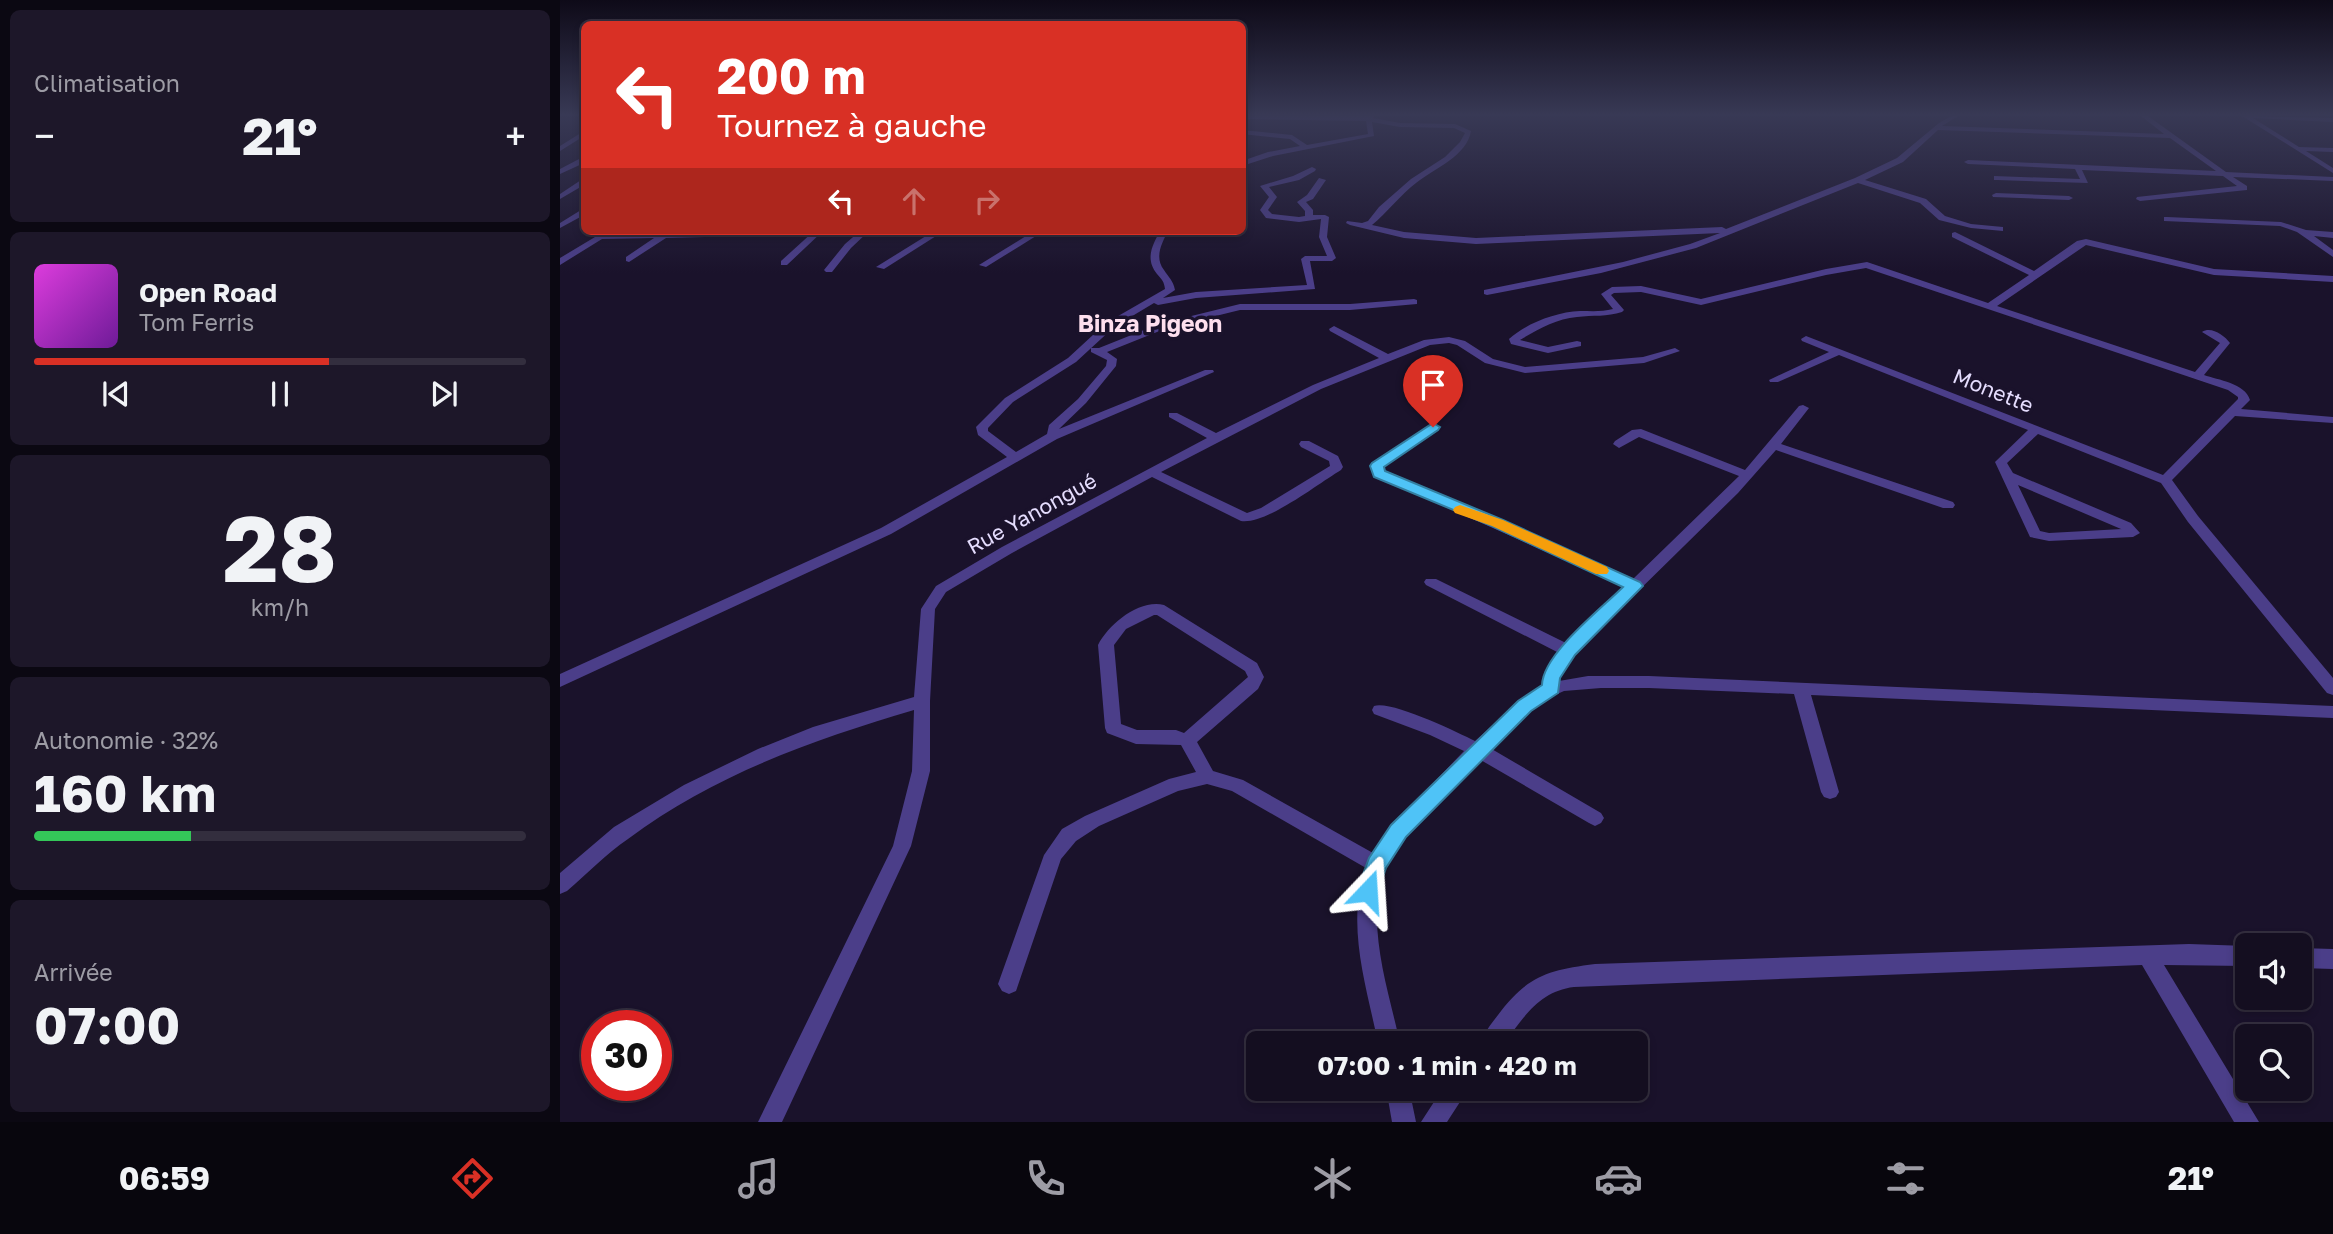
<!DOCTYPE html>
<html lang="fr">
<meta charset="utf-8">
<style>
body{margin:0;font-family:"Golos Text",sans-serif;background:#1d1729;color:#f1f3f6;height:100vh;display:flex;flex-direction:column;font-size:26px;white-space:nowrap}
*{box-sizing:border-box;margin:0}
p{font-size:23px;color:#9d9ca5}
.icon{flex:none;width:38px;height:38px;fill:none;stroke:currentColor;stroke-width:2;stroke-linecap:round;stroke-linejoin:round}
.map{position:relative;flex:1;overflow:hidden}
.drawer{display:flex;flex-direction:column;gap:10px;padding:10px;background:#0b0812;width:560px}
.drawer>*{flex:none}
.top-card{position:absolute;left:21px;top:21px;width:665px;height:214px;border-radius:10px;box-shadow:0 4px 10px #0003,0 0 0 2px #332e3e;background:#d93025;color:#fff;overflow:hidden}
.buttons{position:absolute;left:1675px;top:933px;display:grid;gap:14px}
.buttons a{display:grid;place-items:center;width:77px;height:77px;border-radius:10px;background:#140e20;box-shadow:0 4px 10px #0003,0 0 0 2px #332e3e;font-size:35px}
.speed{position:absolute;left:21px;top:1010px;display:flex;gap:14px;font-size:35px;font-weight:700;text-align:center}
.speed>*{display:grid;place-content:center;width:91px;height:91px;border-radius:50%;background:#140e20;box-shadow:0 4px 10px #0003,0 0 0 2px #332e3e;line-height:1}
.speed .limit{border:10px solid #d22;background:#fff;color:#111}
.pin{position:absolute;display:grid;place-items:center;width:60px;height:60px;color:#fff;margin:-72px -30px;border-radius:50% 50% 50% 0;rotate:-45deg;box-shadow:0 0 7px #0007}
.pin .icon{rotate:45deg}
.me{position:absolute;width:77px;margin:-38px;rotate:20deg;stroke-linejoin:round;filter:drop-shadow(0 0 5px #0008)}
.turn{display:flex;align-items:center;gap:24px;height:147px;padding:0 21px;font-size:32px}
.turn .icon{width:91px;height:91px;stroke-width:2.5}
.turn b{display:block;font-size:49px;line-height:60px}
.lanes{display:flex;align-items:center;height:66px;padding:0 21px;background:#0003;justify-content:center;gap:35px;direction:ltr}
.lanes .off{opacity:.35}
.big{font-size:52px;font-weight:700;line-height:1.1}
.drawer .tile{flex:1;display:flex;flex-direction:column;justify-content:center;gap:10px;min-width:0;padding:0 24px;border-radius:10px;background:#1d1729}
.drawer .dial{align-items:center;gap:0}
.dial b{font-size:91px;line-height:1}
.song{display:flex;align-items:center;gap:21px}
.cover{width:84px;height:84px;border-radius:10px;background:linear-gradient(135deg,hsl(300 70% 55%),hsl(280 70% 35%))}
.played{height:7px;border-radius:4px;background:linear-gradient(90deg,#d93025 60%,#332e3e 60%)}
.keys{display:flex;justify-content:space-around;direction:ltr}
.heat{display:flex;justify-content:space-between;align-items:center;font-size:38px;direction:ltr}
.charge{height:10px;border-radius:5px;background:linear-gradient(90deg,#34c759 32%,#332e3e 0)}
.trip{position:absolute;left:686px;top:1031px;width:402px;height:70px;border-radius:10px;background:#140e20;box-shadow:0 4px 10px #0003,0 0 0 2px #332e3e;font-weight:700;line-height:70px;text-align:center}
.dock{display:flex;height:112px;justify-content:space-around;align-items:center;background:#08060d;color:#9d9ca5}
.dock .icon{width:49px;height:49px}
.dock .current{color:#d93025}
.dock b{font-size:32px;color:#f1f3f6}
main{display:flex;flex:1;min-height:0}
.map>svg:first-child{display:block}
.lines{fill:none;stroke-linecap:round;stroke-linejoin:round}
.street{fill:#4b3e89;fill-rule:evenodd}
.route{fill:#4fc3f7;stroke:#337fa1;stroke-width:2}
.slow{fill:#f59e0b}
.labels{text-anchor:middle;stroke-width:7;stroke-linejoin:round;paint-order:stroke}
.street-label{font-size:21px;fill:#e5ddfe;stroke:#1a122b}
.far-district-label{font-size:23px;font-weight:bold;fill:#fedfee;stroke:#1a122b}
</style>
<main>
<section class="drawer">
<div class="tile"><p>Climatisation</p>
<div class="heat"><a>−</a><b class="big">21°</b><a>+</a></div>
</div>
<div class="tile">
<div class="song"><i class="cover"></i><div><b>Open Road</b><p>Tom Ferris</p></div></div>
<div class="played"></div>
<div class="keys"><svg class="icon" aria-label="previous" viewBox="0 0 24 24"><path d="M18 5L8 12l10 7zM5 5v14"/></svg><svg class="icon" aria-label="pause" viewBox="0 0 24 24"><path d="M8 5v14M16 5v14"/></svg><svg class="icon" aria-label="next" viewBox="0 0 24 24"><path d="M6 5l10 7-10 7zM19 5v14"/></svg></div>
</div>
<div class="tile dial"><b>28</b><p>km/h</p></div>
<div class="tile"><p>Autonomie · 32%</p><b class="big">160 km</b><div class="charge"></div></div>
<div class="tile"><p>Arrivée</p><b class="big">07:00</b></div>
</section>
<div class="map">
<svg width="1773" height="1122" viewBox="0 0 1773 1122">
<rect width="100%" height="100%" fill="#1a122b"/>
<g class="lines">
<path class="street" d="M682 116H814L813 118 840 123 895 124 911 131C907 156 875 168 856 183 840 195 827 213 812 225L844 232 916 238 1162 227 1166 229 1295 178 1337 158 1379 123 1391 116H1398L1382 126 1604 134 1581 116H1588L1666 172 1773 177V181L1673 177 1687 186V190L1580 201 1576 199 1577 197 1677 186 1663 176 1522 170 1528 183 1437 180H1434V176L1520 179 1515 169 1408 164 1404 162 1408 160 1656 171 1610 138 1378 130 1343 162 1305 180 1366 199 1385 216 1411 224 1443 227V231L1411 228 1379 220 1360 203 1298 183 1136 248 1041 273 927 295 924 294V290L1063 262 1130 244 1160 233 916 244 844 238 790 225 786 223 787 221 802 223 808 221 819 207 851 179 885 157 900 142 905 133 894 128 840 127 812 122 814 136 713 156 682 166V161L708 152 740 146 730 139 682 134V130L732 135 747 145 808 134 806 121 682 119Z
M1682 116 1773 118V122L1693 118 1739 147 1773 148V152L1746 151 1773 168V173Z
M24 131V136L0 151V146Z
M21 158H24V163L0 174V169Z
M752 167 756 169 755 171 739 180 709 187 717 197 708 210 712 214 739 217 745 216V211L737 202 747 195 759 178 766 180 753 199 746 202 753 210V215H765L769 217 767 237 776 258 772 261H750L755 289 636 298 598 305 594 303 554 327 516 362 453 402 428 428V431L456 452 487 434 489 425 518 399 546 366 547 360 531 352V348H539L599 324 680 304H790L854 299 857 300V304L790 310H680L607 328 547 352 557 359 556 366 526 403 499 429 645 370H653L654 372 497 439 331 534 0 687V674L321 528 447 457 418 435 416 427 445 398 508 358 546 323 605 289C604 281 602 280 597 274 585 259 592 246 600 231H608C602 243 594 257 604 270 609 278 613 280 615 290L603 298 636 292 747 285 741 259 745 256H767L759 237 761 219 739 222 706 218 700 210 709 197 700 186 733 176Z
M21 180H24V185L0 199V194Z
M1436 193 1509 196 1513 198 1509 200 1433 197 1432 195Z
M21 210H24V215L0 228V223Z
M1607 217 1721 222 1746 230 1773 232V238L1754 236 1773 250V257L1737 232 1720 226 1604 221V217Z
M45 231 49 234 162 231 145 237 106 238 69 262 66 261V257L94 238 42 239 0 265V258Z
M254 231H263L227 265H221V261Z
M300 231H309L291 248 272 272H266L264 270 285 244Z
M374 231H384L324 269 316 267Z
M474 231H484L426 267 419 265Z
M1395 232 1474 271 1517 241 1526 239 1654 269 1773 276V282L1654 275 1526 245 1437 306 1635 372 1660 343 1642 332C1651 326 1664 335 1670 343L1644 375C1658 380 1685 383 1690 400L1681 409 1773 417V423L1675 416 1612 480 1638 516 1773 678V695L1767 693 1628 522 1601 483 1478 434 1447 463 1453 473 1571 523 1580 533 1573 537 1489 541 1470 537 1435 462 1468 430 1279 355 1218 382H1210L1209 380 1269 352 1242 341 1241 339 1246 336 1603 475 1678 399V397L1668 390 1306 268 1266 275 1141 305 1081 292 1054 293 1051 295 1064 310 1062 312C1047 317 1033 315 1017 317 996 319 978 329 960 340L988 347 1017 341 1021 342V346L988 353 951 344 949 339C967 323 996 312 1020 311 1031 311 1042 312 1053 309L1041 294 1052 287 1081 286 1141 299 1266 269 1307 262 1428 303 1469 275 1392 237V233ZM1458 485 1561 529H1562L1489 533 1480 531Z
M774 326 828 354 864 340 889 337 905 341 933 359 965 367 1083 357 1115 348 1120 351 1084 363 965 373 925 363 897 345 889 343 870 345 761 389 601 472 687 513 701 508 770 466 769 461 741 447 739 444 741 441H749L778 456 783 467 781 470C759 483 706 525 681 521L592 477 452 553 386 592 375 609 370 701V771L351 846 222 1122H198L333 846 352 771 354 710C253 740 153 775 68 839 46 854 27 874 7 891L0 894V873L54 827 124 785 198 749 253 727 354 697 361 609 376 586 442 547 647 438 609 417V413H617L656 433 753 385 819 358 770 331 769 329Z
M1243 405 1249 408 1221 444 1393 502 1395 505 1393 508H1383L1216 450 1178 493 1013 655 999 681 1028 676H1089L1773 706V718L1251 695 1279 792 1276 797 1270 799 1264 797 1261 792 1234 694 1089 688H1041L1004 691 984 700 930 748 1041 813 1044 818 1041 823 1035 826 1029 823 919 759C894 783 840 834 827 864 803 918 828 988 840 1043H818C807 988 785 924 806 868L672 791 647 784 618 791 539 826 516 841 501 859 456 991 449 994 442 991 438 984 484 855 502 829 525 816 609 779 636 772 621 745 576 744 547 733 545 728 538 645C549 624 579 599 604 605L697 663 704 677 698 689 637 742 653 771 683 780 813 853 832 826 904 751 870 735 814 714 812 710 814 706C831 700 897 732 915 741L952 708 983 686V677L999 653 866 585 864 582 866 579H876L1006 643 1065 587 814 475 811 466 813 463 869 425H877V429L823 467 824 470 1073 579 1179 476 1079 437 1059 448 1053 444 1055 441 1072 430 1081 429 1185 470 1239 406ZM594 615H597L685 671 688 677 624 733 616 730H577L561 724 554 645 566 629Z
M1629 944 1687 946V966L1604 965 1699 1122H1674L1582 965 1014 987C980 991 963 1017 945 1043H920C924 1033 931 1024 938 1015 967 976 988 970 1035 964Z
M1740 948 1773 949V969L1740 968Z
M826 1088H849L856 1122H832Z
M883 1088H909L887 1122H861Z"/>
</g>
<linearGradient id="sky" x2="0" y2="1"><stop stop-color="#0e0a18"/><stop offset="0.42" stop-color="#383955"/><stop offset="1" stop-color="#383955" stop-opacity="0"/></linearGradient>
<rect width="1773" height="273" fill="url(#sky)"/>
<path class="route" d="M873 423 880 427 878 430 824 467 825 471 943 520 1080 582 1083 586 1015 655 1000 678 998 693 971 711 846 837 826 868 816 898 808 901 800 898 797 891 809 858 831 825 958 701 982 685C983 654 1041 609 1063 587L932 526 814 477 810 466 812 463Z"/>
<path class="slow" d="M900 505 943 520 1047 567 1049 571 1047 574H1036L932 526 895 513 893 510 895 507Z"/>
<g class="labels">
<g class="street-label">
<text transform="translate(1433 391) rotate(22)" y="7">Monette</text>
<text transform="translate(472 514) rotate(-29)" y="7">Rue Yanongué</text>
</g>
<g class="far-district-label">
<text x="590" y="332">Binza Pigeon</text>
</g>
</g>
</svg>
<div class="buttons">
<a><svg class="icon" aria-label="sound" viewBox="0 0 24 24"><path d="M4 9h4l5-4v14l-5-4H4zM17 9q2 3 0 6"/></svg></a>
<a><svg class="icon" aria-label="search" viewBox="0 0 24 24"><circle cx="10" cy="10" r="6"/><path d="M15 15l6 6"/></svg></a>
</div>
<div class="speed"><div class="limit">30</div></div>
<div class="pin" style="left:873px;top:427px;background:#d93025"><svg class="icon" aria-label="arrive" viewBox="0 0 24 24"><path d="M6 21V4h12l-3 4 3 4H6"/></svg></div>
<svg class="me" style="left:808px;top:891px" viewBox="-20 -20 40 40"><path d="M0-17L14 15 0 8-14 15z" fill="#4fc3f7" stroke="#fff" stroke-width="4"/></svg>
<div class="trip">07:00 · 1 min · 420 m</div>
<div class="top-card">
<div class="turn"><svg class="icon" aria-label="left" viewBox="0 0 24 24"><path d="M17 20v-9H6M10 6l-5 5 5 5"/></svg><div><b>200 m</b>Tournez à gauche</div></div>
<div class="lanes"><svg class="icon" aria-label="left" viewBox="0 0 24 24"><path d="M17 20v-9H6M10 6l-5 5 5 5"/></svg><svg class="icon off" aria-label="ahead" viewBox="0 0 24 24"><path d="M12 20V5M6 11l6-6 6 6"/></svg><svg class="icon off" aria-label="right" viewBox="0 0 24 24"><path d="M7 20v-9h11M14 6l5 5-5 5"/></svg></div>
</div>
</div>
</main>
<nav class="dock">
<b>06:59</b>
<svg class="icon current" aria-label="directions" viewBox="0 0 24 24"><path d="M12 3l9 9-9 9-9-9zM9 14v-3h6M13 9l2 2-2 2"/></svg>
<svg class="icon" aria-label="music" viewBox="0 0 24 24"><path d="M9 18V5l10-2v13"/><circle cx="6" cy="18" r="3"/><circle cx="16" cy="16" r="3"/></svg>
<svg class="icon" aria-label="phone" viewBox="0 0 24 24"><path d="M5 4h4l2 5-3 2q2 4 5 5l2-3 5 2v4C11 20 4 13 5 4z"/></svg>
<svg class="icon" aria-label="climate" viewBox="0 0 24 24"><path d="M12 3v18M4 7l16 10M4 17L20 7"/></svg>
<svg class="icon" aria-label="car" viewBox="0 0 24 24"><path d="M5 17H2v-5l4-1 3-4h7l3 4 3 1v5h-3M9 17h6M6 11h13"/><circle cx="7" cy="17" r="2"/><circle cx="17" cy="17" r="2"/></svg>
<svg class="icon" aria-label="filters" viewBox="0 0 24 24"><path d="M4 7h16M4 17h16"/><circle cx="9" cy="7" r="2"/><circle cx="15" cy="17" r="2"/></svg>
<b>21°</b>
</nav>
